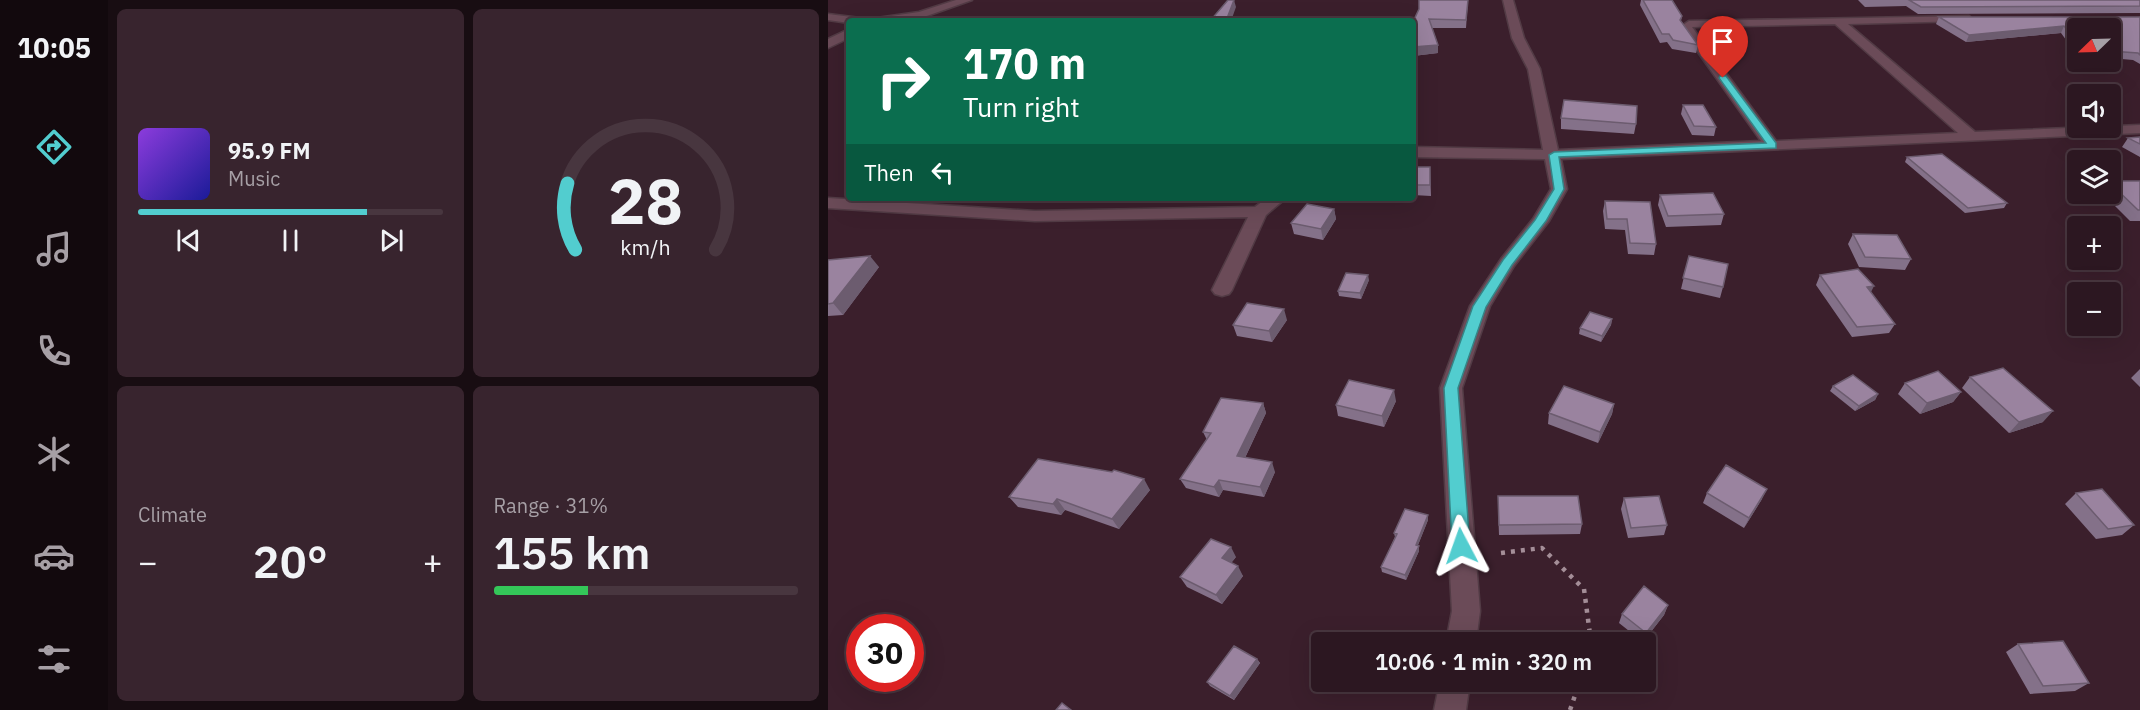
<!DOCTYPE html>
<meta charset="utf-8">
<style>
body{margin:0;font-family:"IBM Plex Sans",sans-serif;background:#38242e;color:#f1f3f6;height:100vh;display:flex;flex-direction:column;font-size:22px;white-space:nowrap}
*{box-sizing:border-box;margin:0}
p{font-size:20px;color:#a69fa5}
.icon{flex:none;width:33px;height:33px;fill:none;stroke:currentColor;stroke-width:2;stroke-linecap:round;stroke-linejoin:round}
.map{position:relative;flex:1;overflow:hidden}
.sheet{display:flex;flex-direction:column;gap:9px;padding:9px;background:#180d12;width:720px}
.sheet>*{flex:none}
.top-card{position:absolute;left:18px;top:18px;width:570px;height:183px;border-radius:6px;box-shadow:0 6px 24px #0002,0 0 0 2px #48363f;background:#0b6e4f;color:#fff;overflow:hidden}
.needle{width:39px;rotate:247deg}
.fabs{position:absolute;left:1239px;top:18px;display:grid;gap:12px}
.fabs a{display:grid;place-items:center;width:54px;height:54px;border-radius:6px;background:#2c1721;box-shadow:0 6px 24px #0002,0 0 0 2px #48363f;font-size:30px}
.speed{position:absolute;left:18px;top:614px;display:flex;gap:12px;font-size:30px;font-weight:700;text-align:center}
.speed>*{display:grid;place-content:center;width:78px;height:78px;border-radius:50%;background:#2c1721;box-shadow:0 6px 24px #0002,0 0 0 2px #48363f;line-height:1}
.speed .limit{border:9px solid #d22;background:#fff;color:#111}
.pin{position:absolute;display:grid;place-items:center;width:51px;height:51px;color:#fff;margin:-62px -26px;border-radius:50% 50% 50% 0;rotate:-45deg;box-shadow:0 0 6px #0007}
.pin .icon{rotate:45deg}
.me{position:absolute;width:66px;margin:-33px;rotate:356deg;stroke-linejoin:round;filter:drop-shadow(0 0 4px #0008)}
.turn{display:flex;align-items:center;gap:21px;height:126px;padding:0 18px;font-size:27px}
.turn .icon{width:78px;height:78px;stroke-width:2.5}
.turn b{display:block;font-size:42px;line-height:51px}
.then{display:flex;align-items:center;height:57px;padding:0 18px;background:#0003;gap:12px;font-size:22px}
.big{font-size:45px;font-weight:600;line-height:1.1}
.sheet .card{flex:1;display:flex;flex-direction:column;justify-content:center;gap:9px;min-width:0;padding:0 21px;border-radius:9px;background:#38242e}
.sheet .dial{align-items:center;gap:0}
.dial svg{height:156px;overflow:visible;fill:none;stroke:#48363f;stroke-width:7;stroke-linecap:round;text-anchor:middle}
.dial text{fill:#f1f3f6;stroke:none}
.song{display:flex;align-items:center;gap:18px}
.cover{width:72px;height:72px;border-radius:9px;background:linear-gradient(135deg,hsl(270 70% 55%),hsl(240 70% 35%))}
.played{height:6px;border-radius:3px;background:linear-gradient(90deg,#52cdcf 75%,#48363f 75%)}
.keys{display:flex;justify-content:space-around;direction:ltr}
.heat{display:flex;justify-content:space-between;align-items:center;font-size:33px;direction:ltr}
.charge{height:9px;border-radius:4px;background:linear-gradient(90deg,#34c759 31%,#48363f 0)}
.sheet .tiles{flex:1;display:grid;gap:9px;grid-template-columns:repeat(2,1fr)}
.trip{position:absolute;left:483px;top:632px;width:345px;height:60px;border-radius:6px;background:#2c1721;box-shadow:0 6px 24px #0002,0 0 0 2px #48363f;font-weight:600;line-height:60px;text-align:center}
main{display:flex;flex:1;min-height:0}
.dock{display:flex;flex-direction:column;width:108px;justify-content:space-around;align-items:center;background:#12090d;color:#a69fa5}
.dock .icon{width:42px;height:42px}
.dock .on{color:#52cdcf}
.dock b{font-size:27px;color:#f1f3f6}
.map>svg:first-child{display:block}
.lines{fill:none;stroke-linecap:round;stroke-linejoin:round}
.street-casing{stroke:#523b45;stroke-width:3}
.path{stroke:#a48e98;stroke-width:4.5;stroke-dasharray:4 6;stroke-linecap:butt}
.street{fill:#6b4b58;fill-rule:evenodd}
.wall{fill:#847189}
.shaded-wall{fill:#6c5c6f}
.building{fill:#9a839f;stroke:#6c5c6f;stroke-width:1.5}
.route{fill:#52cdcf;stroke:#358587;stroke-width:1.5}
</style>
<main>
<nav class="dock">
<b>10:05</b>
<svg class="icon on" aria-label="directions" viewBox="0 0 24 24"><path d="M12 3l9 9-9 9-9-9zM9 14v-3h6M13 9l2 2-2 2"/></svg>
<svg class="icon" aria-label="music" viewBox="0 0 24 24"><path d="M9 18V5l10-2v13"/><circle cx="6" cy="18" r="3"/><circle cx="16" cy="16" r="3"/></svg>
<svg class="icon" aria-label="phone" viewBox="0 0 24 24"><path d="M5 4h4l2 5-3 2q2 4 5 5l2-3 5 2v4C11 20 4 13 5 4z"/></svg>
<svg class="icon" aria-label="climate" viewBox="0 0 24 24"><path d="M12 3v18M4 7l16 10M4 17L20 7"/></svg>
<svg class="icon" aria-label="car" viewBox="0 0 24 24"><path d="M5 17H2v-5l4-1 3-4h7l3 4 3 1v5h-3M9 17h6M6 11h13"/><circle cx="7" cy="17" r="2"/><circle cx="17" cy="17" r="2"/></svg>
<svg class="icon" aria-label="filters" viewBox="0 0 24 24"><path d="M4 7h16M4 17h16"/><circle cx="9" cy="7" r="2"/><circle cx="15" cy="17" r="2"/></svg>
</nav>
<section class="sheet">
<div class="tiles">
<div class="card">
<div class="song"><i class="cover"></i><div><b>95.9 FM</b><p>Music</p></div></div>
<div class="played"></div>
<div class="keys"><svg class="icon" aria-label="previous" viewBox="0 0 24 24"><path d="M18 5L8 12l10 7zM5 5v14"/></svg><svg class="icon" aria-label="pause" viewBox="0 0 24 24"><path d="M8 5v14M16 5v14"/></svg><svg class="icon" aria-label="next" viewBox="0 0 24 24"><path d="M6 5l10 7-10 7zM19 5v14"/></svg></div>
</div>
<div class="card dial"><svg viewBox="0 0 100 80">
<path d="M14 69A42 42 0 1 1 86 69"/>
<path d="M14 69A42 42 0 0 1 10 35" stroke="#52cdcf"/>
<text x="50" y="56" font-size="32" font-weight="700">28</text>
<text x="50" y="72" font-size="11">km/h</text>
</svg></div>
<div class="card"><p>Climate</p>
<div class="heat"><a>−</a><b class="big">20°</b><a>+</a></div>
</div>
<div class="card"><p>Range · 31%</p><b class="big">155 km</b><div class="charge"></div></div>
</div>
</section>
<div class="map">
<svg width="1312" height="710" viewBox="0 0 1312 710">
<rect width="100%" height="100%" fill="#3b1f2c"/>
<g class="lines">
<defs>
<path id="street" d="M128 0H144L93 18 43 21 49 18 91 12Z
M675 0H685L696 38 712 69 730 150 933 141 852 27 861 21 1141 16 1143 18 1137 21 1020 24 1147 132 1312 125V133L733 159 739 189 721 221 686 266 662 306 634 388 652 611 648 642H618L624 611 612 388 642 306 673 259 705 219 723 189 717 159 585 157V147L715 150 700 69 684 38ZM1007 24 1130 133 948 141 864 27Z
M0 14 32 18 38 21H21V23L0 20Z
M21 29V38L0 48V39Z
M0 198 207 211 427 207 439 198H458L438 215 404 290 401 294 394 296 387 294 384 290 420 217 207 221 0 208Z
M612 681H642L638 710H606Z"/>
</defs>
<use href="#street" class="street-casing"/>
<path class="path" d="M673 553 714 548 756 589 763 642
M742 710 752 681"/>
<use href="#street" class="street"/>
</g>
<path class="wall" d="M591 0H640L638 28H604L610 45V53L585 56V22L591 9Z
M813 0H844L854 16 853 21 870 45 868 53 844 49 839 42 832 43 812 5Z
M1030 0H1312V13L1090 14 1078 6 1037 7Z
M1111 17H1312V64L1305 60 1282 58V28H1250L1249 55 1233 33 1138 42 1108 24Z
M855 105 888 127 886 136 864 135 853 114Z
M733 118 808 124 806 134 733 129Z
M1312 137V157L1294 147 1300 138Z
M1079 157 1179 203 1176 208 1137 213 1077 162Z
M585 167H602L603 196 585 195Z
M1282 181H1312V221H1302L1275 194H1282Z
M832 195 896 214 893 225 838 227 830 205Z
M49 198H82L79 201 50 199Z
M145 198H188L187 199 146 200Z
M777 201 828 244 826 255 800 254 797 230 777 229 775 211Z
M506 209 508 219 495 240 466 234 463 223Z
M1025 234 1083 259 1077 270 1031 267 1020 244Z
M861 256 895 287 892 298 853 289Z
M0 260 51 267 15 315 0 316Z
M992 275 1043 293 1067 324 1061 333 1024 337 988 285Z
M541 280 533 299 511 296 510 291Z
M784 319 783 325 773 342 751 334 752 328Z
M459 320 444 342 409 336 405 325Z
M1312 369V387L1303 378Z
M1142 377 1215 422 1181 433 1134 388Z
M1077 383 1133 392 1125 402 1092 414 1070 394Z
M1005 386 1050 394 1047 400 1027 411 1002 391Z
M568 401 556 427 510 416 508 405Z
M435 403 438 413 417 458 447 472 436 497 395 490 391 497 358 488 352 479 379 440 375 432Z
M786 404 784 414 770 443 720 424 721 413Z
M284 472 322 490 291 529 237 510 233 515 190 507 181 497Z
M879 493 934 499 916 528 875 503Z
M1248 493 1306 525 1294 535 1268 539 1237 504Z
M796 498 839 525 836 535 800 538 793 509Z
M670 507 754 524 752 534 671 535Z
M600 515V520L590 545 591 551 578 580 554 572 553 567 567 537 566 533Z
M408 557 403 563 415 576 394 604 359 587 352 577Z
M840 605 836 615 815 642 791 623 794 614Z
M1190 644 1261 683 1247 691 1202 694 1178 652Z
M429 659 432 663 406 700 382 686 379 682Z"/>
<path class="shaded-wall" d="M406 0 408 7 403 21H398Z
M1236 26 1233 33 1138 42 1141 35Z
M610 45V53L585 56V47Z
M506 209 508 219 495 240 493 229Z
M42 256 51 267 15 315 5 303Z
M540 275 541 280 533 299 532 293Z
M1046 286 1041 296 1039 287Z
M456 309 459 320 444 342 441 331Z
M784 319 783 325 773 342 774 336Z
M566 390 568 401 556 427 554 416Z
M1133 392 1125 402 1092 414 1099 403Z
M1050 394 1047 400 1027 411 1031 406Z
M435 403 438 413 413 466 409 456Z
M786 404 784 414 770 443 772 432Z
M1225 411 1215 422 1181 433 1191 422Z
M444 462 447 472 436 497 432 487Z
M316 479 322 490 291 529 284 519Z
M391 480 395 490 391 497 386 487Z
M939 489 934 499 916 528 921 518Z
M229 499 237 510 233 515 225 504Z
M600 515V520L588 550V545Z
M591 546V551L578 580 577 575Z
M403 547 408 557 399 568 394 558Z
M410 566 415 576 394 604 388 595Z
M840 605 836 615 815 642 818 633Z
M429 659 432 663 406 700 402 696Z"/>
<path class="building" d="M400 0H406L398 21H382Z
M591 0H640L638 20 601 19 610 45 585 47V22L591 9Z
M815 0H844L854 16 852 20 870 45 845 40 841 34H834Z
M1081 0H1312V6L1093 7Z
M1111 17H1312V55L1310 53 1282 51V28H1250V43L1236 26 1141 35Z
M736 100 809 106 808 124 733 118Z
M855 105H875L888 127 866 126Z
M1312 137V144L1300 138Z
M1114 154 1179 203 1140 208 1079 157Z
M585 167H602V185H585Z
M1282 181H1312V210H1310L1282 183Z
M885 193 896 214 840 216 832 195Z
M777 201 822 202 828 244 802 243 799 219H779Z
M479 204 506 209 493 229 463 223Z
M1025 234 1069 235 1083 259 1037 257Z
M42 256 5 303 0 304V260Z
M861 256 900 264 895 287 855 278Z
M1030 269 1046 286 1039 287 1067 324 1029 327 992 275Z
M518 273 540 275 532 293 510 291Z
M419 303 456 309 441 331 405 325Z
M762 312 784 319 774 336 752 328Z
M1175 368 1225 411 1191 422 1142 377Z
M1110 371 1133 392 1099 403 1077 383Z
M1025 375 1050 394 1031 406 1005 386Z
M521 380 566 390 554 416 508 405Z
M736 386 786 404 772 432 721 413Z
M393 398 435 403 409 456 444 462 432 487 391 480 386 487 352 479 383 433 375 432Z
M210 459 284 472 286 470 316 479 284 519 229 499 225 504 181 497Z
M898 465 939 489 921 518 879 493Z
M1274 489 1306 525 1280 529 1248 493Z
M670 496H750L754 524 671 525Z
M831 496 839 525 803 528 796 498Z
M577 509 600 515 588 545 591 546 577 575 553 567 569 534 566 533Z
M383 539 403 547 394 558 410 566 388 595 352 577Z
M816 586 840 605 818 633 794 614Z
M1235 641 1261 683 1215 686 1190 644Z
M406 646 429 659 402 696 379 682Z
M234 703 243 710H228Z"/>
<path class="route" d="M892 76H898L948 143V148L731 157 736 189 718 221 684 265 658 307 630 388 642 546 639 551 633 554 627 551 624 546 616 388 645 306 675 260 707 220 726 189 721 155 726 152 938 143 891 78Z"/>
</svg>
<div class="fabs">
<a><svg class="needle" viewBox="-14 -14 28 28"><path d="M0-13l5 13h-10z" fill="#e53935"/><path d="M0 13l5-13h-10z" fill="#a69fa5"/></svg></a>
<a><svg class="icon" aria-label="sound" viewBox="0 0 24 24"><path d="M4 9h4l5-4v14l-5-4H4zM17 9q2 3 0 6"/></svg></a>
<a><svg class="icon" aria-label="layers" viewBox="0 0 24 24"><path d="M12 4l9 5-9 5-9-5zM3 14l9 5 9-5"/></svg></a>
<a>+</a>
<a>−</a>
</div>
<div class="speed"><div class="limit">30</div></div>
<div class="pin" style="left:895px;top:78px;background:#d93025"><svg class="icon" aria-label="arrive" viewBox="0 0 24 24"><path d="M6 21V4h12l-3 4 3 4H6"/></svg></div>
<svg class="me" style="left:633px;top:546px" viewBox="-20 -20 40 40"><path d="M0-17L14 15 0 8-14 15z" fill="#52cdcf" stroke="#fff" stroke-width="4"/></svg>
<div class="trip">10:06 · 1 min · 320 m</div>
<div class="top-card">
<div class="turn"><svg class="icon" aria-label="right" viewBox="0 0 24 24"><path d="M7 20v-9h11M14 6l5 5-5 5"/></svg><div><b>170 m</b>Turn right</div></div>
<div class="then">Then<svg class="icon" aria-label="left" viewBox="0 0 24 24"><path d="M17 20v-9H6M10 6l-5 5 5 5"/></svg></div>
</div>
</div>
</main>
